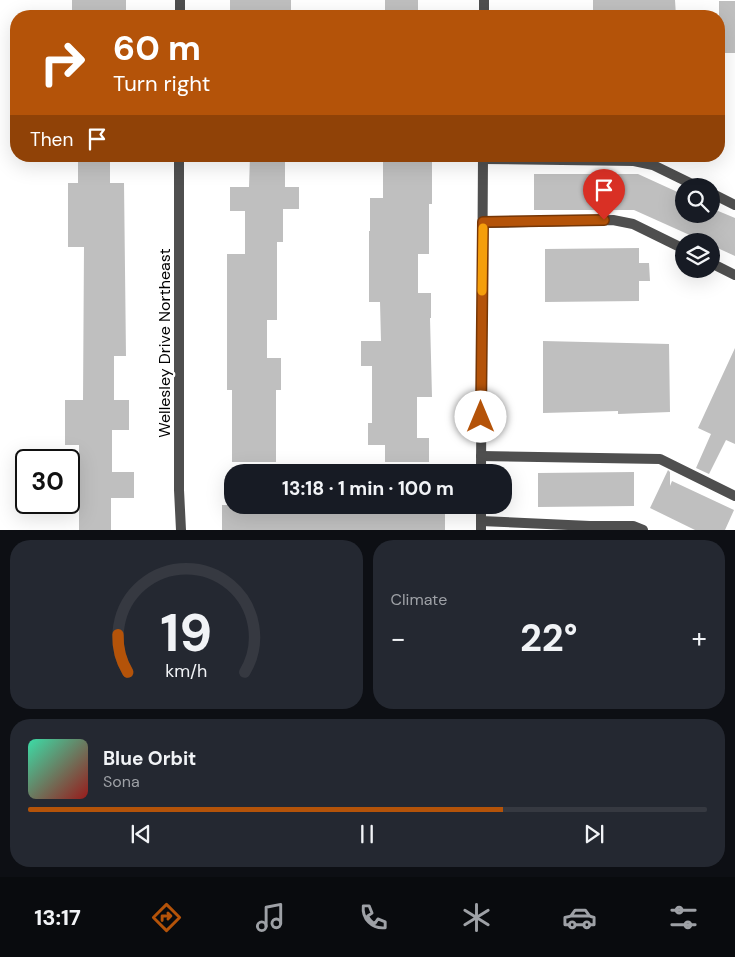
<!DOCTYPE html>
<meta charset="utf-8">
<style>
body{margin:0;font-family:"DM Sans",sans-serif;background:#242831;color:#f1f3f6;height:100vh;display:flex;flex-direction:column;font-size:19px;white-space:nowrap}
*{box-sizing:border-box;margin:0}
p{font-size:16px;color:#9ea1a6}
.icon{flex:none;width:28px;height:28px;fill:none;stroke:currentColor;stroke-width:2;stroke-linecap:round;stroke-linejoin:round}
.map{position:relative;height:530px;overflow:hidden}
.side{display:flex;flex-direction:column;gap:10px;padding:10px;background:#0d0f14;flex:1}
.side>*{flex:none}
.top-card{position:absolute;left:10px;top:10px;width:715px;height:152px;border-radius:20px;box-shadow:0 5px 20px #0002;background:#b45309;color:#fff;overflow:hidden}
.tools{position:absolute;left:675px;top:178px;display:grid;gap:10px}
.tools a{display:grid;place-items:center;width:45px;height:45px;border-radius:50%;background:#171b24;box-shadow:0 5px 20px #0002;font-size:25px}
.speed{position:absolute;left:15px;top:449px;display:flex;gap:10px;font-size:25px;font-weight:700;text-align:center}
.speed>*{display:grid;place-content:center;width:65px;height:65px;border-radius:50%;background:#171b24;box-shadow:0 5px 20px #0002;line-height:1}
.speed .limit{border:2px solid #111;border-radius:8px;background:#fff;color:#111}
.pin{position:absolute;display:grid;place-items:center;width:42px;height:42px;color:#fff;margin:-51px -21px;border-radius:50% 50% 50% 0;rotate:-45deg;box-shadow:0 0 5px #0007}
.pin .icon{rotate:45deg}
.me{position:absolute;width:55px;margin:-28px;rotate:0deg;stroke-linejoin:round;filter:drop-shadow(0 0 4px #0008)}
.turn{display:flex;align-items:center;gap:18px;height:105px;padding:0 20px;font-size:22px}
.turn .icon{width:65px;height:65px;stroke-width:2.5}
.turn b{display:block;font-size:35px;line-height:42px}
.then{display:flex;align-items:center;height:48px;padding:0 20px;background:#0003;gap:10px;font-size:19px}
.big{font-size:38px;font-weight:700;line-height:1.1}
.side .card{flex:1;display:flex;flex-direction:column;justify-content:center;gap:8px;min-width:0;padding:0 18px;border-radius:20px;background:#242831}
.side .dial{align-items:center;gap:0}
.dial svg{height:130px;overflow:visible;fill:none;stroke:#363941;stroke-width:7;stroke-linecap:round;text-anchor:middle}
.dial text{fill:#f1f3f6;stroke:none}
.song{display:flex;align-items:center;gap:15px}
.cover{width:60px;height:60px;border-radius:8px;background:linear-gradient(135deg,hsl(160 70% 55%),hsl(0 70% 35%))}
.played{height:5px;border-radius:2px;background:linear-gradient(90deg,#b45309 70%,#363941 70%)}
.keys{display:flex;justify-content:space-around;direction:ltr}
.heat{display:flex;justify-content:space-between;align-items:center;font-size:28px;direction:ltr}
.side .tiles{flex:1;display:grid;gap:10px;grid-template-columns:1fr 1fr}
.card:last-child{grid-column:span 2}
.trip{position:absolute;left:224px;top:464px;width:288px;height:50px;border-radius:20px;background:#171b24;box-shadow:0 5px 20px #0002;font-weight:700;line-height:50px;text-align:center}
.menu{display:flex;height:80px;justify-content:space-around;align-items:center;background:#090b0e;color:#9ea1a6}
.menu .icon{width:35px;height:35px}
.menu .active{color:#b45309}
.menu b{font-size:22px;color:#f1f3f6}
.map>svg:first-child{display:block}
.building{fill:#bfbfbf}
.lines{fill:none;stroke-linecap:round;stroke-linejoin:round}
.lane{stroke:#4f4f4f;stroke-width:10}
.street{stroke:#4f4f4f;stroke-width:10}
.route-casing{stroke:#753606;stroke-width:12}
.route{stroke:#b45309;stroke-width:9}
.slow{stroke:#f59e0b;stroke-width:9}
.labels{text-anchor:middle;stroke-width:4.5;stroke-linejoin:round;paint-order:stroke}
.street-label{font-size:16px;fill:#000;stroke:#fff}
</style>
<div class="map">
<svg width="735" height="530" viewBox="0 0 735 530">
<rect width="100%" height="100%" fill="#fff"/>
<path class="building" d="M72 0H126V16H72Z
M230 0H291V16H230Z
M385 0H418V16H385Z
M593 0H675L676 16H593Z
M719 1H735V53H719Z
M78 156H110V183H124L126 356H114V400H129V430H112V472H134V498H111V530H79V445H65V400H83L84 247H68V183H78Z
M250 156H285V187H299V209H283V242H277V320H267V358H281V390H276V462H232V390H227V254H245V211H230V187H249Z
M383 156H432V204H429V254H418V293H431V318H430L432 397H417V438H429V462H385V445H368V423H372V366H361V341H381L380 302H369V231H370V198H383Z
M534 174H638L684 195V214H711V208L735 218V256L711 245V241H703L634 210H534Z
M639 248V263H649L650 281H639V301L545 302V249Z
M543 341 669 344 670 412 618 414V411L543 413Z
M735 348V444L726 440 709 474 696 468 711 434 698 428Z
M668 470 670 472V486L672 481 734 510 725 530H695L650 508Z
M634 472V506L538 507V473Z
M222 505H445V530H222Z"/>
<g class="lines">
<path class="lane" d="M483 159 634 161 653 165 696 186
M711 193 735 205
M483 223 613 220 633 224 684 249
M711 263 735 275
M481 456 660 459 735 496
M481 521 590 526H633L643 530"/>
<path class="street" d="M180 16V0
M484 16V0
M179 156V490L181 530
M481 472 483 156
M481 530V505"/>
</g>
<g class="lines">
<defs>
<path id="route" d="M481 417 483 222 604 220"/>
</defs>
<use href="#route" class="route-casing"/>
<use href="#route" class="route"/>
<path class="slow" d="M482 291 483 228"/>
</g>
<g class="labels">
<g class="street-label">
<text transform="translate(164 343) rotate(-90)" y="6">Wellesley Drive Northeast</text>
</g>
</g>
</svg>
<div class="tools">
<a><svg class="icon" aria-label="search" viewBox="0 0 24 24"><circle cx="10" cy="10" r="6"/><path d="M15 15l6 6"/></svg></a>
<a><svg class="icon" aria-label="layers" viewBox="0 0 24 24"><path d="M12 4l9 5-9 5-9-5zM3 14l9 5 9-5"/></svg></a>
</div>
<div class="speed"><div class="limit">30</div></div>
<div class="pin" style="left:604px;top:220px;background:#d93025"><svg class="icon" aria-label="arrive" viewBox="0 0 24 24"><path d="M6 21V4h12l-3 4 3 4H6"/></svg></div>
<svg class="me" style="left:481px;top:417px" viewBox="-20 -20 40 40"><circle r="19" fill="#fff"/><path d="M0-13L10 11 0 6-10 11z" fill="#b45309"/></svg>
<div class="trip">13:18 · 1 min · 100 m</div>
<div class="top-card">
<div class="turn"><svg class="icon" aria-label="right" viewBox="0 0 24 24"><path d="M7 20v-9h11M14 6l5 5-5 5"/></svg><div><b>60 m</b>Turn right</div></div>
<div class="then">Then<svg class="icon" aria-label="arrive" viewBox="0 0 24 24"><path d="M6 21V4h12l-3 4 3 4H6"/></svg></div>
</div>
</div>
<section class="side">
<div class="tiles">
<div class="card dial"><svg viewBox="0 0 100 80">
<path d="M14 69A42 42 0 1 1 86 69"/>
<path d="M14 69A42 42 0 0 1 8 46" stroke="#b45309"/>
<text x="50" y="56" font-size="32" font-weight="700">19</text>
<text x="50" y="72" font-size="11">km/h</text>
</svg></div>
<div class="card"><p>Climate</p>
<div class="heat"><a>−</a><b class="big">22°</b><a>+</a></div>
</div>
<div class="card">
<div class="song"><i class="cover"></i><div><b>Blue Orbit</b><p>Sona</p></div></div>
<div class="played"></div>
<div class="keys"><svg class="icon" aria-label="previous" viewBox="0 0 24 24"><path d="M18 5L8 12l10 7zM5 5v14"/></svg><svg class="icon" aria-label="pause" viewBox="0 0 24 24"><path d="M8 5v14M16 5v14"/></svg><svg class="icon" aria-label="next" viewBox="0 0 24 24"><path d="M6 5l10 7-10 7zM19 5v14"/></svg></div>
</div>
</div>
</section>
<nav class="menu">
<b>13:17</b>
<svg class="icon active" aria-label="directions" viewBox="0 0 24 24"><path d="M12 3l9 9-9 9-9-9zM9 14v-3h6M13 9l2 2-2 2"/></svg>
<svg class="icon" aria-label="music" viewBox="0 0 24 24"><path d="M9 18V5l10-2v13"/><circle cx="6" cy="18" r="3"/><circle cx="16" cy="16" r="3"/></svg>
<svg class="icon" aria-label="phone" viewBox="0 0 24 24"><path d="M5 4h4l2 5-3 2q2 4 5 5l2-3 5 2v4C11 20 4 13 5 4z"/></svg>
<svg class="icon" aria-label="climate" viewBox="0 0 24 24"><path d="M12 3v18M4 7l16 10M4 17L20 7"/></svg>
<svg class="icon" aria-label="car" viewBox="0 0 24 24"><path d="M5 17H2v-5l4-1 3-4h7l3 4 3 1v5h-3M9 17h6M6 11h13"/><circle cx="7" cy="17" r="2"/><circle cx="17" cy="17" r="2"/></svg>
<svg class="icon" aria-label="filters" viewBox="0 0 24 24"><path d="M4 7h16M4 17h16"/><circle cx="9" cy="7" r="2"/><circle cx="15" cy="17" r="2"/></svg>
</nav>
